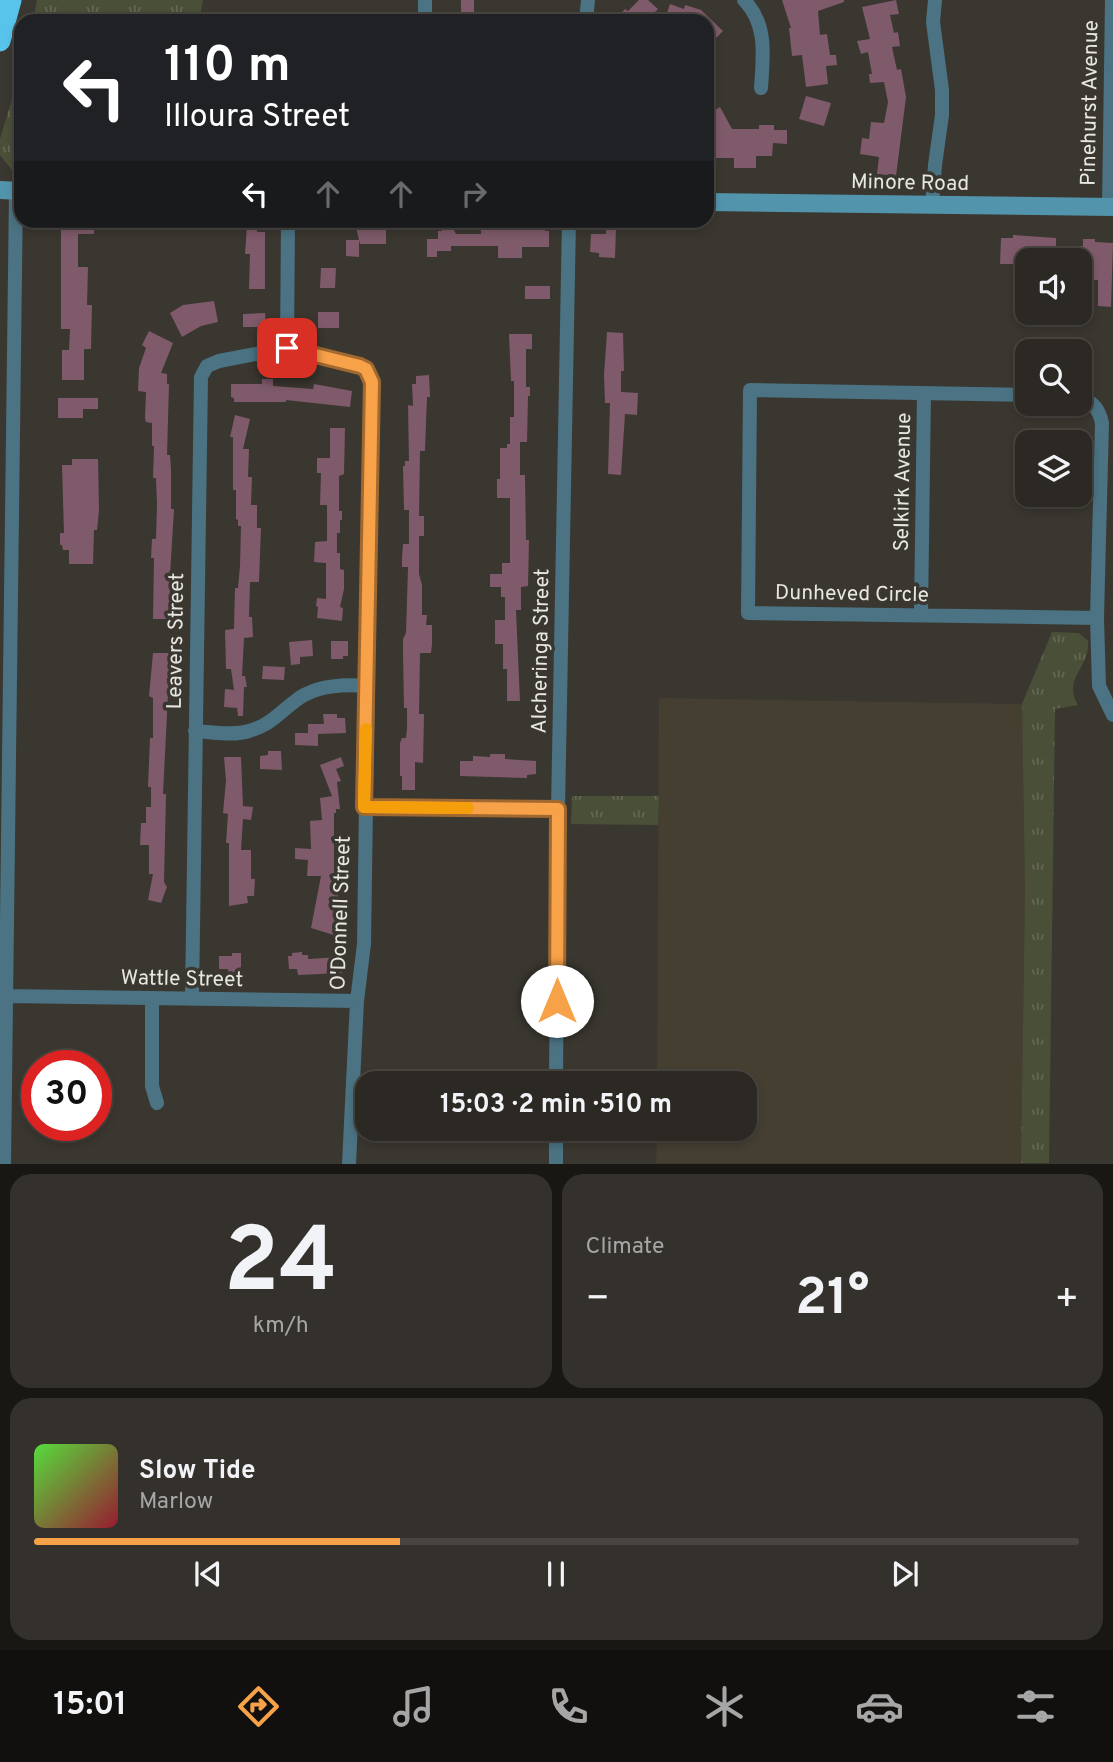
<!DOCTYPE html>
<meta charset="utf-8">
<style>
body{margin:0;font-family:Overpass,sans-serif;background:#34312c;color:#f1f3f6;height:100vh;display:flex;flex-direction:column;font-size:26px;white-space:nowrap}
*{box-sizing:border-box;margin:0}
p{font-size:23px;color:#a6a6a6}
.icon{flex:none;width:38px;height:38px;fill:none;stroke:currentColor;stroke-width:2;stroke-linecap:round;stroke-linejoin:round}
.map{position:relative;height:1164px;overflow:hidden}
.details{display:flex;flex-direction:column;gap:10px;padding:10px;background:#181714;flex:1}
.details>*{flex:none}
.guide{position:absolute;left:14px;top:14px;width:700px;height:214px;border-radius:21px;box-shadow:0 4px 10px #0003,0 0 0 2px #484541;background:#202124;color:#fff;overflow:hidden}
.controls{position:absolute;left:1015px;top:248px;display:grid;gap:14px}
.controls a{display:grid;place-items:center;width:77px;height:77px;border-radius:14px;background:#2c2924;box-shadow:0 4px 10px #0003,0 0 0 2px #484541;font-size:35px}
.speed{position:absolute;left:21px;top:1050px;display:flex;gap:14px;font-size:35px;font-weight:700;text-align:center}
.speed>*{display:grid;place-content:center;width:91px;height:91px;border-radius:50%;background:#2c2924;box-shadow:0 4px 10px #0003,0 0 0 2px #484541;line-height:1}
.speed .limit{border:10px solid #d22;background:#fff;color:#111}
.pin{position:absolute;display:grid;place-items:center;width:60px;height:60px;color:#fff;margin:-30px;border-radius:14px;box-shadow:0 4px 10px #0006}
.me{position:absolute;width:77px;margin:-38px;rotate:0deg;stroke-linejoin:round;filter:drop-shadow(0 0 5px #0008)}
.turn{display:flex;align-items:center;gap:24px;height:147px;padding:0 35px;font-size:32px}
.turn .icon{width:91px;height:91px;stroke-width:2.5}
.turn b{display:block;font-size:49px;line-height:60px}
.lanes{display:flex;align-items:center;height:66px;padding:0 35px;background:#0003;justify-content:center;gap:35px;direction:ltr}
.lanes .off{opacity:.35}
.big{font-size:52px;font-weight:700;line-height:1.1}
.details .card{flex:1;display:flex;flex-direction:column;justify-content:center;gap:10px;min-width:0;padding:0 24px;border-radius:21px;background:#34312c}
.details .dial{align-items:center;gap:0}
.dial b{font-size:91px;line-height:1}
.song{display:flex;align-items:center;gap:21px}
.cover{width:84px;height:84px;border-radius:10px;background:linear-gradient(135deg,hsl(110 70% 55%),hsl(350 70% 35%))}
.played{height:7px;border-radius:4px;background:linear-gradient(90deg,#f7a149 35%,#484541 35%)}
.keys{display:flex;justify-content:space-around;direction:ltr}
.heat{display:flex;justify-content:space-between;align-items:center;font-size:38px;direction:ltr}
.details .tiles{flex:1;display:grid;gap:10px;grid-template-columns:1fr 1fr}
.card:last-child{grid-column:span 2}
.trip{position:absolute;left:355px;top:1071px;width:402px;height:70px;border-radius:21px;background:#2c2924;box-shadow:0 4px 10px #0003,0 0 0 2px #484541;font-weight:700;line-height:70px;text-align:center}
.tab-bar{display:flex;height:112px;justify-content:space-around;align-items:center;background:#12100e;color:#a6a6a6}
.tab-bar .icon{width:49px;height:49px}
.tab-bar .current{color:#f7a149}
.tab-bar b{font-size:32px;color:#f1f3f6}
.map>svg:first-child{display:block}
.built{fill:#453f32}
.park{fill:url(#park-tufts)}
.building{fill:#7f5a6a}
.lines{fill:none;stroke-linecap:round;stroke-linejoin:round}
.street{stroke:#4b7383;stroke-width:14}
.secondary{stroke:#5394ad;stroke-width:18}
.highway{stroke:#58c4ec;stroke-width:21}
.route-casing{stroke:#a1692f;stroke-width:18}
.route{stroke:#f7a149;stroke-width:12}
.slow{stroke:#f59e0b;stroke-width:12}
.labels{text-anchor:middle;stroke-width:7;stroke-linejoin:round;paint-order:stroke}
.street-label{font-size:21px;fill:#e8e6e1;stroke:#3a3730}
</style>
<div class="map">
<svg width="1113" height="1164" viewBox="0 0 1113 1164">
<defs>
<pattern id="park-tufts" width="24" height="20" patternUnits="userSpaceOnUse" patternTransform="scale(1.75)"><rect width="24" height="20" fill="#4a4f37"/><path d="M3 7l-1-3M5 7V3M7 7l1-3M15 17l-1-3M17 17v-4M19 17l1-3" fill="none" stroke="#646854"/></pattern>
</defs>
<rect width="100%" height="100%" fill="#3a3730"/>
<path class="built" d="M659 698 1022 704 1025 891 1021 1163H656L657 1129H746V1083H657Z"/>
<path class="park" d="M37 0H203L199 21H33Z
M21 69V174H15L0 155V139Z
M1052 632 1079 633 1088 641C1090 669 1062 678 1078 705L1055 709 1049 1163H1021L1025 891 1022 704Z
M572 796H659L658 825 571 824Z"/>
<path class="building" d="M461 0H474V19H461Z
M639 0H648L658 9 646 21H614L625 9 628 11Z
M782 0H844V2L818 11 820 35 827 34 830 55H836L837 65 826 66 828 84 806 87 802 55 792 56 789 28H791Z
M896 0 899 14 890 15 894 33 898 32 900 46 892 47 897 70 901 69 906 97 896 176 877 174 879 157 860 154 862 138 869 139 871 122 884 123 888 102 884 82 870 83 869 74H872L868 52 861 54 857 41 870 39 862 7Z
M670 4 684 9 685 5 701 10 723 31 707 47V21H674V19L666 16Z
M806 96 831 103 824 126 799 119Z
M707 97 715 110 720 107 732 129H759V125H774V130H787V144L773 143 772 156H756V168H734V158H715V131L707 136Z
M61 220H94V234H78V267H88L87 305H92L91 349H84V380H62V350H69L70 329H61Z
M247 225H257V232H265V289H249L250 254H245Z
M356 227 383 228 386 229V244H360Z
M442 228H453L456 234H481V229H545V231H549V247H522V258H498V246H451V251H437V257H427V239H438V231H442Z
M606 228H616L615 258 599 257V253L590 252 591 234H606Z
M1013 235 1056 238V246H1083V239H1095V242L1113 243 1111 307 1098 306V280H1080V261H1027V264H1000L1001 238H1013Z
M346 240H359V257L346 256Z
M321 268H336L335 288H320Z
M525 286H550V299H525Z
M214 301 218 322 201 326 182 337 170 313 183 305Z
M318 312H339V328H318Z
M265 313 266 327H243V314Z
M149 331 173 343 161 373 167 374V384H169L167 455H170L171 469V509H174L170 576 173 577V590H170L169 619H153L154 558H151L152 539H156L157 505 156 478H153L154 446H152V423L146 422 145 418 146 392 138 391 139 368 146 348 142 345Z
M607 332 623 333 624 371H621V392L638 393 637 415 625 414 621 475 608 474 610 403H605L604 375Z
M509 334H532V349H526V387H530V396H528L527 442H520V475H525L526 540H529L528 586 521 587V610H516L520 701H507V669H503V644H495V620H505V597H501V587H490V574H502V563H510V498H497V479H500V448H507V444H510V417H514V381H511Z
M429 375 430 397H427L425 451H420L419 516H424V536H419V574L422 585V615H427L426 625H432V644L431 653H420L419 714H424L423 763 415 762V790H402V776H400V743L402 738H406L407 728V708H404L403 652V639L406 633 408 567H402V558L403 544H409V510H404L403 466H405V461H409L408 405 413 406 412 384H416V376Z
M262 379H273V386L313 389 314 384 352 391 350 407 286 400V402H234V398L231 397V384H262Z
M58 398H98V409H83V418H58Z
M235 415 250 419 243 449H249L248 477H252L251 505H257V528H261L259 582H250L249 617H252L253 637 244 638 242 676H245L247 687H244L243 716H238L237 708 224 707 225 689 234 690 231 669H226L225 630 234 629 235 588H238L240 566 241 526H238V520L236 519V490H233V437H230Z
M330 428H345L344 474 339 476V511H342V520H340V533H337V553H340V569L344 570V589L340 607 343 608 342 621 317 618 318 607 316 606 317 598 326 599V563L314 562 315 542 327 541V505H320L321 473H317V458H330Z
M72 459H98L99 510 97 530H94L93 564H69V550H63L62 545H60V533H64L62 465H72Z
M312 640 313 656 300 657V664L291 665 289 642Z
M331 641H348V656H343V659H331Z
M153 653H170V694H168L163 794H166L164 882 167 887 161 903 148 900 153 874H149V845H140L141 823H146V807H151V787H148L150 738H153V698L149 696Z
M263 666 285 667 284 680 262 679Z
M323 714H337V718H345L346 733 318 734V746L295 745V733H308V724H324Z
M268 751H281L282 770 260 769V756L268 755Z
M490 754H505V759L536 761V774L527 775V778L460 776V761H473V756L490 757Z
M224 757H241L243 806 253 807 251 820 243 819 241 850H251V879H255L254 896H247L248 903 229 906V843H226L228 814 223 813 226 781Z
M341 757 344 766 336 769 341 781 337 782 340 809H336V813H334V882L340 885 335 912 340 913 337 922 341 923 337 936 311 928 321 876H307L308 860 295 859V848L311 849 310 821 322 820 320 798 332 796 320 765Z
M302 952V955H308V959L341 957 342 973 298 975 297 969H289L288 956H292V953Z
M232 953H241V974L228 973V969H219V956H232Z"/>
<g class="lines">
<path class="street" d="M744 0C768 25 763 56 761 88
M425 21V0
M586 21 588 0
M932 205 935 165 942 115V90L933 22 935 0
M1109 207 1112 0
M287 348 288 220
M1027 395 750 390 748 613 1097 618 1102 423C1099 409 1093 402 1080 397
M921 615 924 393
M1097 618 1099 686 1113 715
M195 731C211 732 234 736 249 731 270 725 278 714 294 702 314 685 342 684 366 686
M364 807 558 809
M6 996 357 1001
M152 999V1086L157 1103
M192 999 201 377 207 366 219 361 287 348 360 366C370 371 371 379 372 389L364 944 357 1001 349 1164
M556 1083 558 809 569 220
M4 1164 16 191
M556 1164V1129"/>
<path class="secondary" d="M0 190 21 191
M707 202 1113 207"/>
<path class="highway" d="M0 41 11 0"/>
</g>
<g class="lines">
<defs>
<path id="route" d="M287 348 360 366 366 369 372 382 364 807 558 809 557 1001"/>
</defs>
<use href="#route" class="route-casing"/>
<use href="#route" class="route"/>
<path class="slow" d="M366 729 364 807 468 808"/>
</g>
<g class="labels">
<g class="street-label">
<text transform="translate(1089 103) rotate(-89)" y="7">Pinehurst Avenue</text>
<text transform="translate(910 182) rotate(1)" y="7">Minore Road</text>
<text transform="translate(902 482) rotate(-89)" y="7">Selkirk Avenue</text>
<text transform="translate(852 593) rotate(1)" y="7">Dunheved Circle</text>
<text transform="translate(175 641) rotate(-89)" y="7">Leavers Street</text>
<text transform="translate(540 651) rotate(-89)" y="7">Alcheringa Street</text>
<text transform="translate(340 913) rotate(-88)" y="7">O'Donnell Street</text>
<text transform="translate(182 978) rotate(1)" y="7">Wattle Street</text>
</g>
</g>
</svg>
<div class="controls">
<a><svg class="icon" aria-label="sound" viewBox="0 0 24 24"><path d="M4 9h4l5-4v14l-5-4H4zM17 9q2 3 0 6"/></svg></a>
<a><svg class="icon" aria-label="search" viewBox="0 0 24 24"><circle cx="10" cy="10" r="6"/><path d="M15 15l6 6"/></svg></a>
<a><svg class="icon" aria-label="layers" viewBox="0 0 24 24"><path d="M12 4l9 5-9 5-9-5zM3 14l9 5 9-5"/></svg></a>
</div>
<div class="speed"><div class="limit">30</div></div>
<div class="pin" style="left:287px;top:348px;background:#d93025"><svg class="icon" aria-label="arrive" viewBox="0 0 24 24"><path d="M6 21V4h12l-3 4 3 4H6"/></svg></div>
<svg class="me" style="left:557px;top:1001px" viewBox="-20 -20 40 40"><circle r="19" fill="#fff"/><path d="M0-13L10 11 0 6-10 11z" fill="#f7a149"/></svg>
<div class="trip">15:03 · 2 min · 510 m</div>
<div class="guide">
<div class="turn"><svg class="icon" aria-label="left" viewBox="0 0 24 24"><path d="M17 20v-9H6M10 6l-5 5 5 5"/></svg><div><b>110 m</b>Illoura Street</div></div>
<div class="lanes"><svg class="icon" aria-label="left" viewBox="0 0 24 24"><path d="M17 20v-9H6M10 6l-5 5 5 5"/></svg><svg class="icon off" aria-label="ahead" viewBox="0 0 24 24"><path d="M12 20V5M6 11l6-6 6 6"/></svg><svg class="icon off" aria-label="ahead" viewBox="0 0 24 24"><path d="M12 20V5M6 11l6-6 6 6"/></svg><svg class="icon off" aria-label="right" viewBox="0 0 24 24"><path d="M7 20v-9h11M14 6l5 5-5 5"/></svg></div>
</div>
</div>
<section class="details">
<div class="tiles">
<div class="card dial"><b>24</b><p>km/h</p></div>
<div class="card"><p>Climate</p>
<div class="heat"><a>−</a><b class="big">21°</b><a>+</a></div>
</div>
<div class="card">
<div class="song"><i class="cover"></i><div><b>Slow Tide</b><p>Marlow</p></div></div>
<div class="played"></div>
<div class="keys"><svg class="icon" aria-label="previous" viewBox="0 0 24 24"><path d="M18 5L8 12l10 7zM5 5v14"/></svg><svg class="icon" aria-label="pause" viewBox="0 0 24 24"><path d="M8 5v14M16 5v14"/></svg><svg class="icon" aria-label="next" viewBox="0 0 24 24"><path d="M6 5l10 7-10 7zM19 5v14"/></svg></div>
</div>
</div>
</section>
<nav class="tab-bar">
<b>15:01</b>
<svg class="icon current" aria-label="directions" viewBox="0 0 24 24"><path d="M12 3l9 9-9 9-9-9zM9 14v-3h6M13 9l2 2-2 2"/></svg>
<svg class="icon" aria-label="music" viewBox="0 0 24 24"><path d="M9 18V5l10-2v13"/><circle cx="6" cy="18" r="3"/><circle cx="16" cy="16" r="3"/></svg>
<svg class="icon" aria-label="phone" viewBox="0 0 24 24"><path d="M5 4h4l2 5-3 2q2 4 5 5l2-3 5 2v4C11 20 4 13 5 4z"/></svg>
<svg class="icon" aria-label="climate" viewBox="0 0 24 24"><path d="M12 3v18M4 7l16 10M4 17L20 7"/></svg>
<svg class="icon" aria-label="car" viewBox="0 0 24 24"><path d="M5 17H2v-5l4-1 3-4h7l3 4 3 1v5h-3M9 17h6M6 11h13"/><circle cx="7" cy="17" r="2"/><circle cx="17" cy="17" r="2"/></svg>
<svg class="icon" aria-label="filters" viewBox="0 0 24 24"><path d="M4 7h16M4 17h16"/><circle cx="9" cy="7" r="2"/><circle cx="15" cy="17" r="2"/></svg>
</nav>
